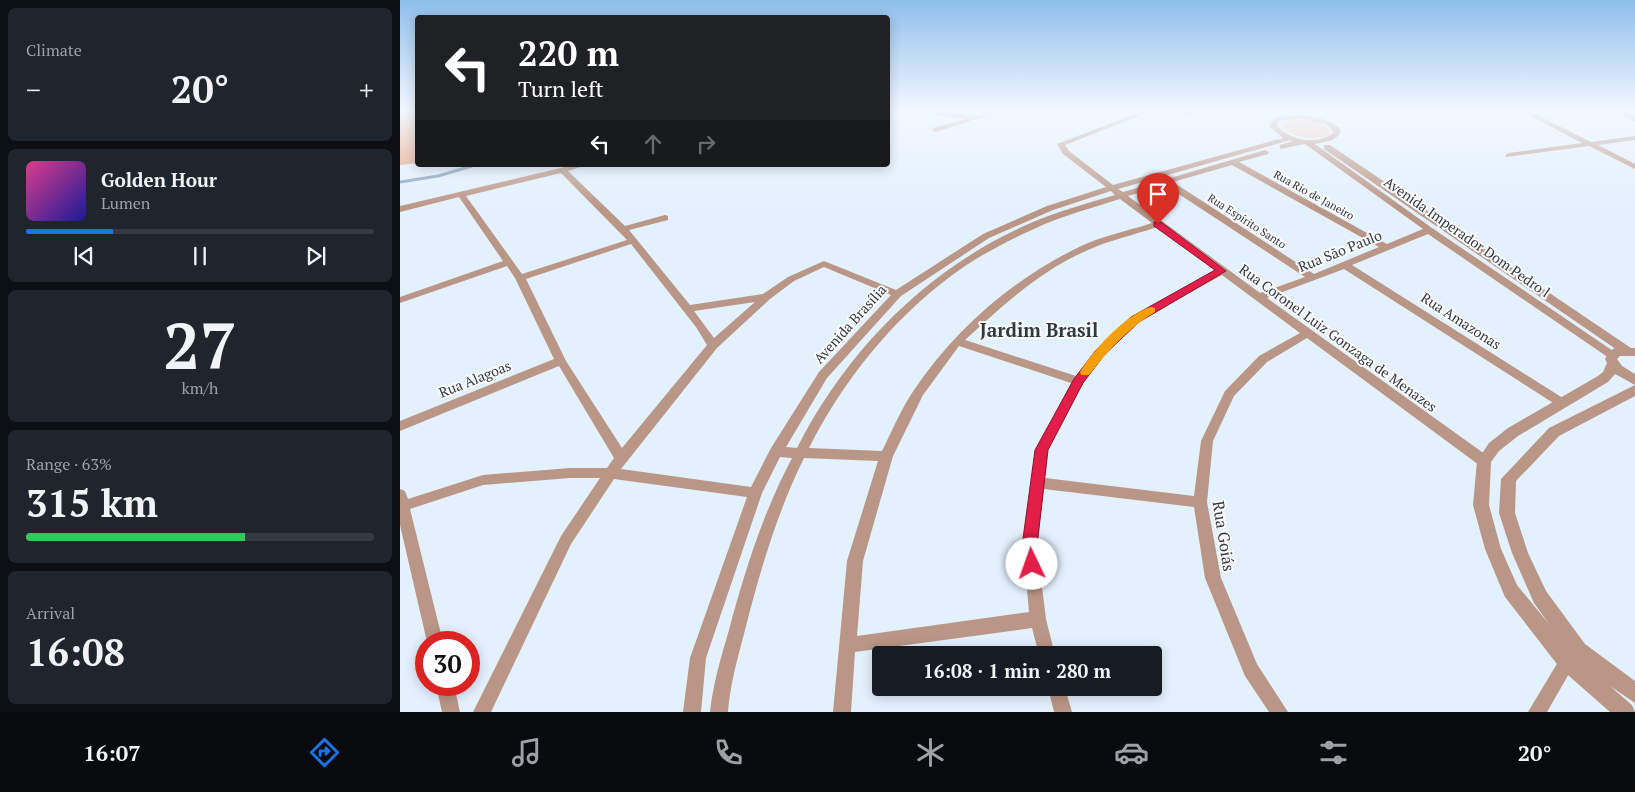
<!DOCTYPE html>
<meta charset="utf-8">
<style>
body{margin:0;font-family:"PT Serif",serif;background:#20242c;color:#f1f3f6;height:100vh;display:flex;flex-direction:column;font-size:19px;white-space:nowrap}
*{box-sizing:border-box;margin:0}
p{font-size:16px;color:#9ea1a6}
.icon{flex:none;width:28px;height:28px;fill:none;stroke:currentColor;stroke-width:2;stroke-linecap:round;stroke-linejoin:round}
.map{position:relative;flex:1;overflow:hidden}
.panel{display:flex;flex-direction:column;gap:8px;padding:8px;background:#0d0f14;width:400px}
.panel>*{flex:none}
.guide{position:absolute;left:15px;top:15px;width:475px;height:152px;border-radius:5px;box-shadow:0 2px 12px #0003;background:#202124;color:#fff;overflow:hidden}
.speed{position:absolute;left:15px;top:631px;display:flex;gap:10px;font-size:25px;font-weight:700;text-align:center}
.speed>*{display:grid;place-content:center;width:65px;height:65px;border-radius:50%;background:#171b24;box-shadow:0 2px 12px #0003;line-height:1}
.speed .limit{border:8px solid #d22;background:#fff;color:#111}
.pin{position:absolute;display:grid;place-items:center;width:42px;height:42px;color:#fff;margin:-51px -21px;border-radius:50% 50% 50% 0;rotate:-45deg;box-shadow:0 0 5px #0007}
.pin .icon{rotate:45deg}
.me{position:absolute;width:55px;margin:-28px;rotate:357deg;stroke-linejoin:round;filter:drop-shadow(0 0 4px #0008)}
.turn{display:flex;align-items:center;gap:18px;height:105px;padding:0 20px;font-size:22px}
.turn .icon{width:65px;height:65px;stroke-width:2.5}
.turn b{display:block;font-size:35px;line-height:42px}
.lanes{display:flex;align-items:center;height:48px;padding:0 20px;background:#0003;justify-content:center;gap:25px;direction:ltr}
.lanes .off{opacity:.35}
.big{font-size:38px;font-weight:700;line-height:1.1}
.panel .widget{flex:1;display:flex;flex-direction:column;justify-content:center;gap:8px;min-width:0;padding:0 18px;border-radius:8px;background:#20242c}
.panel .dial{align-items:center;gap:0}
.dial b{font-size:65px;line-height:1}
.song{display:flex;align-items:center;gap:15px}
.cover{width:60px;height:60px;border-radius:8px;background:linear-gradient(135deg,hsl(330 70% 55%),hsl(240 70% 35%))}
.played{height:5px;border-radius:2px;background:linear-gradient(90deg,#1a73e8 25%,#363941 25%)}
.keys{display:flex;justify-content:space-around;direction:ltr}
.heat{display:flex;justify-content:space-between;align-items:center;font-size:28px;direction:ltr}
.charge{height:8px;border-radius:4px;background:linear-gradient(90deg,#34c759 63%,#363941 0)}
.trip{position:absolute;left:472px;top:646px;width:290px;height:50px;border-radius:5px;background:#171b24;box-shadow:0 2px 12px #0003;font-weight:700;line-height:50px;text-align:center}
.tab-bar{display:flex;height:80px;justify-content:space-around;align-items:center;background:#090b0e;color:#9ea1a6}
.tab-bar .icon{width:35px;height:35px}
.tab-bar .on{color:#1a73e8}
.tab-bar b{font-size:22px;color:#f1f3f6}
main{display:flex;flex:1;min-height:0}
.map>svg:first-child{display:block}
.green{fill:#f7c9b2}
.forest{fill:#ea9c74}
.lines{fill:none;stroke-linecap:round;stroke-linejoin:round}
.stream{stroke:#85a0bd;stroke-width:3}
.minor{fill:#b99685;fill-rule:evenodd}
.tertiary{fill:#b99685;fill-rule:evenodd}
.route{fill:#e11d48;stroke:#92132f}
.slow{fill:#f59e0b}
.labels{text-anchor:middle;stroke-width:4;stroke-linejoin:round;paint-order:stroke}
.far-street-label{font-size:11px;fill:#303942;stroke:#fbfbfb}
.street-label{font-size:14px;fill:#303942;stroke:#fbfbfb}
.near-street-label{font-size:16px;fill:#303942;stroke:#fbfbfb}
.district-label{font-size:19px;font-weight:bold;fill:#303942;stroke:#fbfbfb}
</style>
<main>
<section class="panel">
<div class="widget"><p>Climate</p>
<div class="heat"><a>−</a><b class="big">20°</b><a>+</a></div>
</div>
<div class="widget">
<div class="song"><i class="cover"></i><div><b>Golden Hour</b><p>Lumen</p></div></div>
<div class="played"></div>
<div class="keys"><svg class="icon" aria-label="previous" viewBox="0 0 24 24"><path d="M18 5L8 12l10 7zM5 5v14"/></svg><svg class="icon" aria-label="pause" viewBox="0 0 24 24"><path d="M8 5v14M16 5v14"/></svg><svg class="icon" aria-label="next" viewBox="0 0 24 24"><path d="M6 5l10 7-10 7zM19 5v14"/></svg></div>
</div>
<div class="widget dial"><b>27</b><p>km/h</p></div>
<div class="widget"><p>Range · 63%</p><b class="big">315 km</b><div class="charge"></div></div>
<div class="widget"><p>Arrival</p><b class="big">16:08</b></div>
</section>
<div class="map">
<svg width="1235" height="712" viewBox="0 0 1235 712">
<rect width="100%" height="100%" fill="#e3f0fe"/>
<path class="green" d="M895 118 918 121 931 130 930 133C918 143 897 137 884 130L881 124Z"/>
<path class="forest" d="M0 110H17V163L0 165Z"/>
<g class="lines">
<path class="stream" d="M0 182 38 176 75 165"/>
<path class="minor" d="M523 110C539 108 557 115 574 116 584 116 594 109 604 110L536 132 532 130 533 128 566 119 541 116Z
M746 110H754L665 145 669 151 713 185 883 138 869 126 875 118C897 113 921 114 940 128V134L933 140 915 144 1032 228 1219 355 1213 359 1209 358 1028 234 952 265 1166 400 1168 403 1166 406H1158L944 269 867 298 1089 457 1091 461 1089 465 1084 466 1079 465 907 338 867 362 834 396 813 441 807 502 821 578 857 664 888 712H869L845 676 805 578 794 507 644 489 637 546 646 619 655 655H639L632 628 455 652 451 712H433L447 561 478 461 404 458C377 513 360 571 345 630 338 657 330 684 328 712H310C313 684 321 657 329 630 345 570 363 513 392 458L380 457 362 493 306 658 301 712H283L290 658 347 497 214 479 171 544 91 712H73L161 536 200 478H170L83 485 10 509 43 642H27L0 525V489L5 491 8 499 83 475 170 468H207L214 458 159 366 0 431V421L154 359 115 278 107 266 0 303V297L103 261 59 197 0 212V206L173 165H187L168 171 225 226 265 215 268 216V220L229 230 290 305 363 294 388 277 424 261 496 290 583 234 647 206 706 187 663 154 657 144ZM901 118 926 124 933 131V133C916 146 890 140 877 126L879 121ZM890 140 893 141 880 145V149L905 144 1023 229 987 244 839 162 868 154 869 152 865 150 723 192 718 189ZM832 165 979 247 914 274 773 182ZM161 173 227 240 122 274 66 196ZM765 185 905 277 860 293 728 196ZM711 191 715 195C688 203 659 211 633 222 530 266 447 349 397 448L386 447 427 378 501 296 589 238 653 210ZM720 199 752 223C728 231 701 236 679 247 613 279 555 329 514 390 501 409 492 431 482 451L409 448C442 382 492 320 551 276 576 257 605 242 634 229 661 216 692 208 720 199ZM757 227 816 271 731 317 696 350 676 376 565 340C602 306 641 270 688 250 710 240 734 235 757 227ZM231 244 296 327 307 345 222 448 166 361 126 279ZM424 267 491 295 419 372 371 448 351 487 221 469 317 348 370 299 394 281ZM822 275 900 333 859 356 825 391 801 441 794 496 645 478 648 450 683 383 704 356 739 321ZM355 302 314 338 294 311ZM559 346 671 383 636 450 623 546 629 612 457 636 463 561 493 456 523 395Z
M776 110 789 112 802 110 789 116Z
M1119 110H1127L1191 142 1235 136V140L1198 145 1235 164V169L1189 146 1106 157 1105 155 1109 153 1182 143Z
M1212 110H1220L1235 116V121Z
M924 145H930L1231 348 1233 351 1231 354H1223L924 149Z
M1170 650 1176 652 1178 658 1147 712H1128L1164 652Z
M36 685H54L60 712H42Z
M648 688H665L672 712H654Z"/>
<path class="tertiary" d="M1216 348H1235V356H1220L1217 359 1222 366 1235 374V385L1215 374 1208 382 1118 436 1099 451 1091 462 1089 505 1101 549 1117 585 1149 624 1134 603 1112 553 1099 513 1101 479 1149 428 1235 385V396L1159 436 1116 481 1115 513 1128 553 1146 591 1185 644 1235 681V703L1210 686 1232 705 1235 712H1210L1160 668 1105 597 1085 549 1073 505 1077 461 1089 443 1108 428 1198 376 1203 372 1207 363 1205 359C1208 354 1210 349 1216 348Z"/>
</g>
<linearGradient id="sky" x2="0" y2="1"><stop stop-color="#8fbeec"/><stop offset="0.53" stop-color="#f2f8ff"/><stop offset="1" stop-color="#f2f8ff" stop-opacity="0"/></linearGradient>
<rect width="1235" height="209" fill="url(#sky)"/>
<path class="route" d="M754 222H761L826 271 739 322 704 355 683 383 648 450 637 546 639 564 637 569 632 571 626 569 622 546 635 450 674 379 696 350 731 317 815 270 754 226Z"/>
<path class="slow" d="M751 307 755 308V312C729 328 708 350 689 375H681L680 372C692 351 727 313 751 307Z"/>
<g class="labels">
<g class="far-street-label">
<text transform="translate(914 195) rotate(29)" y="4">Rua Rio de Janeiro</text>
<text transform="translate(847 221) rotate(33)" y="4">Rua Espírito Santo</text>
</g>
<g class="street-label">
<text transform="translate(1067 237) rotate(35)" y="5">Avenida Imperador Dom Pedro l</text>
<text transform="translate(940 251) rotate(-22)" y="5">Rua São Paulo</text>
<text transform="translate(1061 321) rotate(33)" y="5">Rua Amazonas</text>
<text transform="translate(450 324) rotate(-48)" y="5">Avenida Brasília</text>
<text transform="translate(938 338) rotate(36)" y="5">Rua Coronel Luiz Gonzaga de Menazes</text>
<text transform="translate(75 379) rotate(-22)" y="5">Rua Alagoas</text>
</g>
<g class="near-street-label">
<text transform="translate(824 536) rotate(81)" y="6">Rua Goiás</text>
</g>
<g class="district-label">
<text x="639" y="337">Jardim Brasil</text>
</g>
</g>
</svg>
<div class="speed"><div class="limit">30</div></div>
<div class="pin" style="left:758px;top:224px;background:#d93025"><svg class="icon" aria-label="arrive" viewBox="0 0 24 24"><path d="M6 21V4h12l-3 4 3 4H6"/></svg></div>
<svg class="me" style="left:632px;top:564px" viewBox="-20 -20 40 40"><circle r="19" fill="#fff"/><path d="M0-13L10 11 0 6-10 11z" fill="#e11d48"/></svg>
<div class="trip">16:08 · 1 min · 280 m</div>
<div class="guide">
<div class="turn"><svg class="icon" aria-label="left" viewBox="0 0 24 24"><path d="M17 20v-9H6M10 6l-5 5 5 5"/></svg><div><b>220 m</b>Turn left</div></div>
<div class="lanes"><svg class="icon" aria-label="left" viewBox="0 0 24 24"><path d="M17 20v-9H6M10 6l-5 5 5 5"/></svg><svg class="icon off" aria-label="ahead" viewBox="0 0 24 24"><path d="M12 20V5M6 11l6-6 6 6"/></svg><svg class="icon off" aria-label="right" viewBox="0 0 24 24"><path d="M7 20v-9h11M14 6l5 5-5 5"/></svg></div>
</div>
</div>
</main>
<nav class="tab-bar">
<b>16:07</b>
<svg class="icon on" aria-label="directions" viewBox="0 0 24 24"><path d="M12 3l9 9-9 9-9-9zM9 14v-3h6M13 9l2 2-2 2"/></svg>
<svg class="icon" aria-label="music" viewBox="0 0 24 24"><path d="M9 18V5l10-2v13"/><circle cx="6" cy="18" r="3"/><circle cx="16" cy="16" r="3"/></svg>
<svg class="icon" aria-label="phone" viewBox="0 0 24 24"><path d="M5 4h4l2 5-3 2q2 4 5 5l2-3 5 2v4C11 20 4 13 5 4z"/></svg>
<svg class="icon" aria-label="climate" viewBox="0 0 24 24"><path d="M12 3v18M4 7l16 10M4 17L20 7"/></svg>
<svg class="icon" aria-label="car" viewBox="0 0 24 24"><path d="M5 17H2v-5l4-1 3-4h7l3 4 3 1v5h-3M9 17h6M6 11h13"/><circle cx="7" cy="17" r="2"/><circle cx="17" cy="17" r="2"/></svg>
<svg class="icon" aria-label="filters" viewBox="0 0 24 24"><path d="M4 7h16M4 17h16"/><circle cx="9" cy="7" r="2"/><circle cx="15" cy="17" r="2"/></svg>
<b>20°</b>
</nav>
